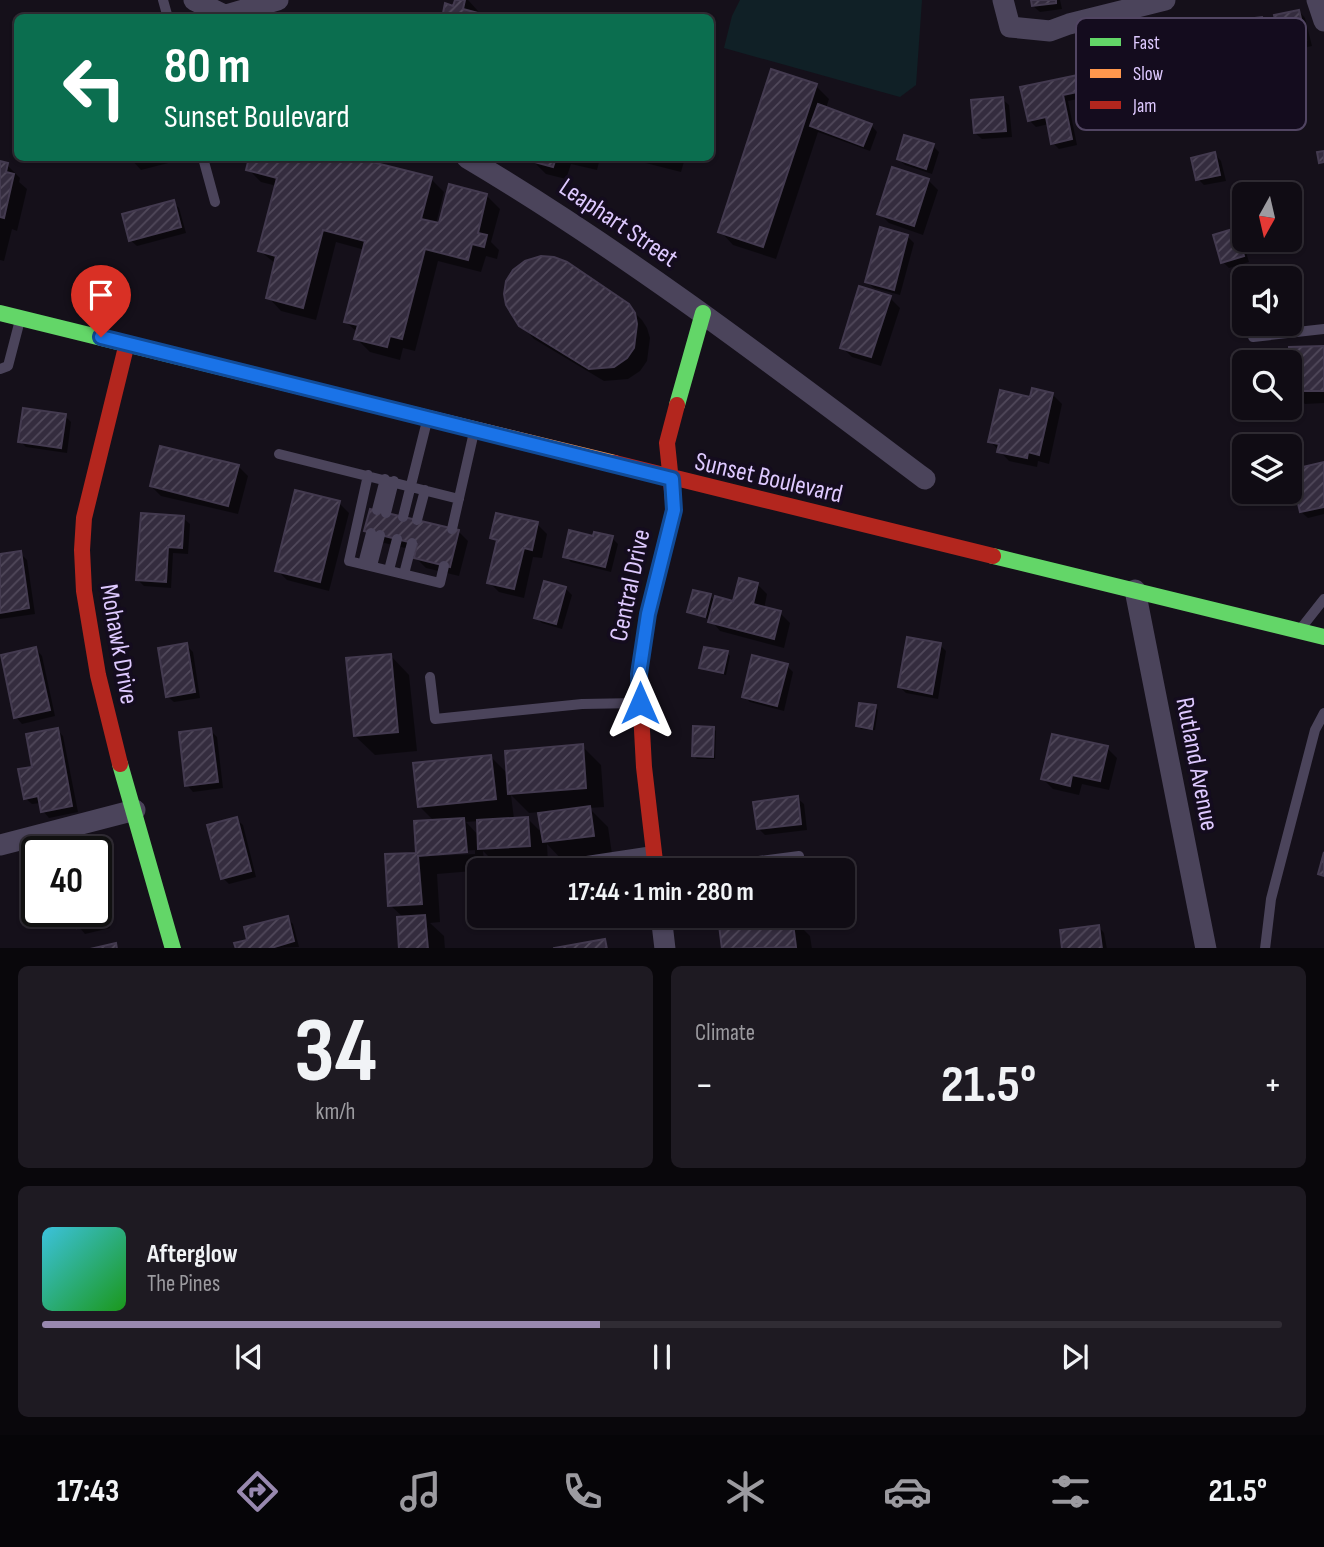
<!DOCTYPE html>
<meta charset="utf-8">
<style>
body{margin:0;font-family:"Sofia Sans Condensed",sans-serif;background:#1e1a22;color:#f1f3f6;height:100vh;display:flex;flex-direction:column;font-size:26px;white-space:nowrap}
*{box-sizing:border-box;margin:0}
p{font-size:23px;color:#9c9ba0}
.icon{flex:none;width:38px;height:38px;fill:none;stroke:currentColor;stroke-width:2;stroke-linecap:round;stroke-linejoin:round}
.map{position:relative;height:948px;overflow:hidden}
.details{display:flex;flex-direction:column;gap:18px;padding:18px;background:#09070b;flex:1}
.details>*{flex:none}
.guide{position:absolute;left:14px;top:14px;width:700px;height:147px;border-radius:10px;box-shadow:0 2px 5px #0004,0 0 0 2px #302c34;background:#0b6e4f;color:#fff;overflow:hidden}
.needle{width:46px;rotate:188deg}
.fabs{position:absolute;left:1232px;top:182px;display:grid;gap:14px}
.fabs a{display:grid;place-items:center;width:70px;height:70px;border-radius:10px;background:#100c14;box-shadow:0 2px 5px #0004,0 0 0 2px #302c34;font-size:35px}
.speed{position:absolute;left:21px;top:836px;display:flex;gap:14px;font-size:35px;font-weight:700;text-align:center}
.speed>*{display:grid;place-content:center;width:91px;height:91px;border-radius:50%;background:#100c14;box-shadow:0 2px 5px #0004,0 0 0 2px #302c34;line-height:1}
.speed .limit{border:4px solid #111;border-radius:10px;background:#fff;color:#111}
.pin{position:absolute;display:grid;place-items:center;width:60px;height:60px;color:#fff;margin:-72px -30px;border-radius:50% 50% 50% 0;rotate:-45deg;box-shadow:0 0 7px #0007}
.pin .icon{rotate:45deg}
.me{position:absolute;width:77px;margin:-38px;rotate:0deg;stroke-linejoin:round;filter:drop-shadow(0 0 5px #0008)}
.turn{display:flex;align-items:center;gap:24px;height:147px;padding:0 35px;font-size:32px}
.turn .icon{width:91px;height:91px;stroke-width:2.5}
.turn b{display:block;font-size:49px;line-height:60px}
.big{font-size:52px;font-weight:700;line-height:1.1}
.details .tile{flex:1;display:flex;flex-direction:column;justify-content:center;gap:10px;min-width:0;padding:0 24px;border-radius:10px;background:#1e1a22}
.details .dial{align-items:center;gap:0}
.dial b{font-size:91px;line-height:1}
.song{display:flex;align-items:center;gap:21px}
.cover{width:84px;height:84px;border-radius:10px;background:linear-gradient(135deg,hsl(190 70% 55%),hsl(120 70% 35%))}
.played{height:7px;border-radius:4px;background:linear-gradient(90deg,#9888af 45%,#302c34 45%)}
.keys{display:flex;justify-content:space-around;direction:ltr}
.heat{display:flex;justify-content:space-between;align-items:center;font-size:38px;direction:ltr}
.details .tiles{flex:1;display:grid;gap:18px;grid-template-columns:1fr 1fr}
.tile:last-child{grid-column:span 2}
.trip{position:absolute;left:467px;top:858px;width:388px;height:70px;border-radius:10px;background:#100c14;box-shadow:0 2px 5px #0004,0 0 0 2px #302c34;font-weight:700;line-height:70px;text-align:center}
.menu{display:flex;height:112px;justify-content:space-around;align-items:center;background:#060508;color:#9c9ba0}
.menu .icon{width:49px;height:49px}
.menu .selected{color:#9888af}
.menu b{font-size:32px;color:#f1f3f6}
.map>svg:first-child{display:block}
.grass{fill:#102026}
.shadow{fill:#0007;fill-rule:evenodd}
.building{fill:url(#building-hatch);stroke:#433a4f;stroke-width:2}
.lines{fill:none;stroke-linecap:round;stroke-linejoin:round}
.lane{stroke:#4b445b;stroke-width:10}
.street{stroke:#4b445b;stroke-width:21}
.fast{stroke:#63d668;stroke-width:16}
.slow{stroke:#ff974d;stroke-width:16}
.jam{stroke:#b3261e;stroke-width:16}
.route-casing{stroke:#114b97;stroke-width:18}
.route{stroke:#1a73e8;stroke-width:12}
.labels{text-anchor:middle;stroke-width:7;stroke-linejoin:round;paint-order:stroke}
.street-label{font-size:26px;fill:#dec9ff;stroke:#140c1e}
.key{fill:#140c1e;stroke:#514562;stroke-width:2}
.key-label{font-size:19px;fill:#dec9ff}
</style>
<div class="map">
<svg width="1324" height="949" viewBox="0 0 1324 949">
<defs>
<pattern id="building-hatch" width="6" height="6" patternUnits="userSpaceOnUse" patternTransform="scale(1.75)"><rect width="6" height="6" fill="#342c3e"/><path d="M-1 1l2-2M0 6l6-6M5 7l2-2" fill="none" stroke="#51495b"/></pattern>
</defs>
<rect width="100%" height="100%" fill="#15101a"/>
<path class="grass" d="M740 0H922L916 85 900 97 724 48 732 16Z"/>
<path class="shadow" d="M457 0H468L478 11V14L455 8Z
M1033 0H1060L1062 9 1040 12 1033 6Z
M1299 11 1305 18 1312 46 1289 51 1283 45Z
M1078 77 1084 83 1087 97 1068 101 1077 145 1059 149 1053 143 1049 124 1036 127 1029 120Z
M816 86 829 99 826 108 871 125 877 132 870 151 818 132 776 259 733 245 720 231Z
M1002 99 1009 105 1012 137 982 139 975 133Z
M933 146 939 152 932 174 905 165 898 159Z
M1215 154 1221 161 1226 181 1204 185 1198 179Z
M130 158H175L176 161 141 170Z
M251 158H269L285 162 286 158H348L431 179 444 192 436 224 440 226 450 186 487 196 500 209 491 242 499 250 497 259 486 256 481 272 438 261 415 351 403 348 400 360 370 352 356 338 358 333 346 322 365 250 336 242 316 320 281 311 268 297 276 264 260 251 277 186 261 182 248 169Z
M534 158H600L597 170 571 164 566 179 546 174 533 161Z
M626 158H685L681 172Z
M0 162 7 165 20 178 19 182 27 189 17 231 12 229 4 261 0 260Z
M928 180 938 190 923 235 889 223 879 213Z
M173 202 179 208 186 233 137 246 130 240Z
M1235 230 1241 236 1249 262 1229 268 1223 262Z
M907 236 914 243 900 295 874 288 867 282Z
M890 298 900 308 881 366 852 357 842 347Z
M628 306 642 320 647 328 650 338 647 361 640 371 628 379 604 381 534 339 521 325Z
M1324 347V403L1305 404 1292 391Z
M1053 395 1062 404 1049 464 1038 461 1037 467 1009 461 990 441 1031 399Z
M65 416 71 422 67 453 26 447 20 441Z
M1324 463V514L1308 518 1301 512Z
M238 466 248 476 238 514 161 496 151 486Z
M339 503 349 513 329 591 287 580 277 570Z
M183 518 190 524 188 554 173 553 171 588 144 586 138 580Z
M537 524 547 534 542 558 533 557 524 598 499 592 489 582 498 544 492 537Z
M366 531H458L468 541 459 576 426 568 416 558 418 551 376 541Z
M594 538H612L618 544 611 572 571 562 565 556Z
M20 553 27 560 35 614 0 619V556Z
M757 584 767 594 764 609 780 613 790 623 784 648 720 631 711 620 689 612 710 596 715 601 734 603Z
M565 588 572 595 562 629 542 623 536 617Z
M186 645 193 652 200 698 174 702 167 696Z
M940 645 946 651 938 699 906 693 900 687Z
M36 649 42 656 55 716 22 724 16 717Z
M727 653 730 656 726 675 704 670 701 668Z
M390 655 409 675 417 751 375 755 355 736Z
M787 666 793 672 784 711 750 702 744 696Z
M875 707 878 710 875 730 861 729 858 726Z
M713 728 716 731 715 759H697L694 756Z
M57 730 63 736 78 812 49 818 43 811 41 803 32 804 25 798 34 768Z
M210 730 217 737 223 788 193 792 187 785Z
M582 746 601 765 604 807 589 808 608 827 612 854 563 861 547 844 548 864 499 867 483 851 485 870 437 874 440 922 430 923 444 936 445 949H401L404 918 390 905 435 822 419 806 490 756 508 774ZM511 795 529 813 540 812 543 834 527 818 514 819ZM479 821V836L466 822ZM475 850V854L433 856V853Z
M1107 748 1117 758 1109 790 1082 784 1079 795 1053 789 1043 779Z
M797 798 804 804 807 830 765 835 759 829Z
M236 819 243 825 256 877 229 884 223 878Z
M96 867 110 928 85 934 79 927 76 912H96Z
M730 915H807L792 918 810 936 812 949H724L739 924Z
M287 918 293 924 299 947 237 949Z
M1098 926 1104 933 1107 949H1064Z"/>
<path class="building" d="M455 0H465L463 9 497 18H442L445 3 453 6Z
M1031 0H1056V3L1032 6Z
M1299 10 1306 40 1281 45 1274 15Z
M1262 17 1271 76 1254 79 1245 19Z
M771 69 817 84 763 247 718 232Z
M1078 75 1082 91 1063 95 1072 139 1051 144 1046 117 1028 121 1020 87Z
M1003 97 1006 131 974 133 971 100Z
M818 104 872 124 863 146 810 126Z
M904 135 934 144 926 169 897 159Z
M1324 151V162L1319 163 1317 152Z
M1215 152 1220 175 1196 180 1191 158Z
M249 158 284 159V158H356L432 177 421 219 439 223 449 184 487 194 478 233 487 235 484 247 472 244 468 260 425 249 402 339 390 336 387 347 354 339 358 325 344 322 365 241 323 230 303 308 266 298 276 256 258 251 277 178 246 170Z
M532 158H556L553 167 531 161Z
M0 161 8 163 6 172 14 174 4 218 0 217Z
M892 167 929 179 914 226 877 214Z
M174 200 181 227 129 241 122 214Z
M880 227 908 235 894 290 865 282Z
M1236 228 1244 256 1221 263 1213 235Z
M541 256 554 257 567 262 629 304 635 313 637 324 634 348 627 358 614 367 589 369 519 326 506 305 504 294 506 281 513 270 525 261Z
M859 286 891 296 871 357 840 348Z
M1324 346V391H1290L1289 347Z
M1032 388 1053 393 1039 455 1028 452 1027 458 997 452 999 444 988 442 1000 390 1030 397Z
M23 408 66 414 61 448 18 442Z
M160 446 239 465 228 506 150 486Z
M1324 462V507L1300 512 1290 470Z
M295 490 340 501 320 582 275 571Z
M370 509 459 530 450 567 414 558 417 544 364 531Z
M141 513 184 516 182 548 168 547 166 582 136 580Z
M496 513 538 522 532 550 524 548 514 589 487 583 497 540 490 538Z
M569 530 593 536 594 532 613 536 605 567 563 557Z
M21 551 29 608 0 613V554Z
M739 578 758 583 753 604 781 611 774 639 708 622 715 596 733 601Z
M544 581 566 587 556 624 534 618Z
M693 590 711 594 705 617 687 612Z
M907 637 941 643 932 694 898 687Z
M187 643 195 692 166 697 158 648Z
M36 647 50 710 14 718 1 655Z
M704 647 728 651 723 673 699 668Z
M391 654 398 732 354 736 346 658Z
M752 655 788 664 777 706 742 697Z
M859 703 876 705 872 729 856 726Z
M693 726 714 727 713 757 692 756Z
M58 728 72 806 41 812 38 796 24 799 18 769 32 767 26 734Z
M211 728 218 782 185 786 179 732Z
M1052 734 1108 746 1100 781 1072 775 1070 786 1041 779Z
M583 744 586 788 508 794 505 751Z
M491 755 496 799 418 807 413 763Z
M798 796 801 824 757 829 753 802Z
M590 806 594 836 543 842 538 813Z
M237 817 251 871 221 879 207 825Z
M528 817 530 846 478 849 477 820Z
M464 818 467 852 418 856 422 904 388 906 385 854 416 853 414 821Z
M88 846 89 852H61Z
M1324 852V876L1318 874Z
M96 885 104 922 77 928 74 912H96Z
M425 915 428 949H399L397 917Z
M792 915 796 947 722 949 719 925Z
M288 916 294 941 268 949H236L234 943 247 940 244 927Z
M1099 925 1102 949H1062L1060 930Z
M605 939 607 949H554V948Z
M116 943 117 949H90Z"/>
<g class="lines">
<path class="lane" d="M163 0 168 18
M203 158 215 202
M1253 337 1324 329
M0 369 8 366 20 320
M279 454 459 499
M368 475 349 561 440 583 444 566
M377 510 385 479
M386 513 394 481
M403 517 427 421
M417 520 425 490
M452 529 474 432
M363 564 371 533
M372 566 380 535
M389 570 397 539
M404 574 412 543
M1302 627 1324 599
M430 677 435 719 582 704 638 703
M527 870 653 851
M688 870 799 856
M1265 949 1271 899 1315 730 1324 713"/>
<path class="street" d="M194 0 230 18
M1003 0 1010 27 1050 31 1069 24 1165 0
M1317 0 1324 21
M226 15 278 0
M467 158C627 253 776 367 925 479
M1135 590 1206 949
M0 845 135 810
M661 915 665 949"/>
<path class="fast" d="M0 313 354 400
M677 405 703 313
M993 556 1324 637
M120 764 173 949"/>
<path class="slow" d="M354 400 615 463"/>
<path class="jam" d="M615 463 993 556
M120 764 98 675 84 591 82 550 84 518 127 343
M656 870 644 767 639 675 648 614 674 510 667 443 677 405"/>
</g>
<g class="lines">
<defs>
<path id="route" d="M101 337 672 479 674 510 648 614 639 674 640 703"/>
</defs>
<use href="#route" class="route-casing"/>
<use href="#route" class="route"/>
</g>
<g class="labels">
<g class="street-label">
<text transform="translate(619 222) rotate(34)" y="9">Leaphart Street</text>
<text transform="translate(769 477) rotate(13)" y="9">Sunset Boulevard</text>
<text transform="translate(629 585) rotate(-78)" y="9">Central Drive</text>
<text transform="translate(120 644) rotate(80)" y="9">Mohawk Drive</text>
<text transform="translate(1198 764) rotate(79)" y="9">Rutland Avenue</text>
</g>
</g>
<rect x="1076" y="18" width="230" height="112" rx="10" class="key"/>
<rect x="1090" y="38" width="31" height="8" fill="#63d668"/>
<rect x="1090" y="69" width="31" height="9" fill="#ff974d"/>
<rect x="1090" y="101" width="31" height="8" fill="#b3261e"/>
<g class="key-label">
<text x="1133" y="49">Fast</text>
<text x="1133" y="80">Slow</text>
<text x="1133" y="112">Jam</text>
</g>
</svg>
<div class="fabs">
<a><svg class="needle" viewBox="-14 -14 28 28"><path d="M0-13l5 13h-10z" fill="#e53935"/><path d="M0 13l5-13h-10z" fill="#9c9ba0"/></svg></a>
<a><svg class="icon" aria-label="sound" viewBox="0 0 24 24"><path d="M4 9h4l5-4v14l-5-4H4zM17 9q2 3 0 6"/></svg></a>
<a><svg class="icon" aria-label="search" viewBox="0 0 24 24"><circle cx="10" cy="10" r="6"/><path d="M15 15l6 6"/></svg></a>
<a><svg class="icon" aria-label="layers" viewBox="0 0 24 24"><path d="M12 4l9 5-9 5-9-5zM3 14l9 5 9-5"/></svg></a>
</div>
<div class="speed"><div class="limit">40</div></div>
<div class="pin" style="left:101px;top:337px;background:#d93025"><svg class="icon" aria-label="arrive" viewBox="0 0 24 24"><path d="M6 21V4h12l-3 4 3 4H6"/></svg></div>
<svg class="me" style="left:640px;top:703px" viewBox="-20 -20 40 40"><path d="M0-17L14 15 0 8-14 15z" fill="#1a73e8" stroke="#fff" stroke-width="4"/></svg>
<div class="trip">17:44 · 1 min · 280 m</div>
<div class="guide">
<div class="turn"><svg class="icon" aria-label="left" viewBox="0 0 24 24"><path d="M17 20v-9H6M10 6l-5 5 5 5"/></svg><div><b>80 m</b>Sunset Boulevard</div></div>
</div>
</div>
<section class="details">
<div class="tiles">
<div class="tile dial"><b>34</b><p>km/h</p></div>
<div class="tile"><p>Climate</p>
<div class="heat"><a>−</a><b class="big">21.5°</b><a>+</a></div>
</div>
<div class="tile">
<div class="song"><i class="cover"></i><div><b>Afterglow</b><p>The Pines</p></div></div>
<div class="played"></div>
<div class="keys"><svg class="icon" aria-label="previous" viewBox="0 0 24 24"><path d="M18 5L8 12l10 7zM5 5v14"/></svg><svg class="icon" aria-label="pause" viewBox="0 0 24 24"><path d="M8 5v14M16 5v14"/></svg><svg class="icon" aria-label="next" viewBox="0 0 24 24"><path d="M6 5l10 7-10 7zM19 5v14"/></svg></div>
</div>
</div>
</section>
<nav class="menu">
<b>17:43</b>
<svg class="icon selected" aria-label="directions" viewBox="0 0 24 24"><path d="M12 3l9 9-9 9-9-9zM9 14v-3h6M13 9l2 2-2 2"/></svg>
<svg class="icon" aria-label="music" viewBox="0 0 24 24"><path d="M9 18V5l10-2v13"/><circle cx="6" cy="18" r="3"/><circle cx="16" cy="16" r="3"/></svg>
<svg class="icon" aria-label="phone" viewBox="0 0 24 24"><path d="M5 4h4l2 5-3 2q2 4 5 5l2-3 5 2v4C11 20 4 13 5 4z"/></svg>
<svg class="icon" aria-label="climate" viewBox="0 0 24 24"><path d="M12 3v18M4 7l16 10M4 17L20 7"/></svg>
<svg class="icon" aria-label="car" viewBox="0 0 24 24"><path d="M5 17H2v-5l4-1 3-4h7l3 4 3 1v5h-3M9 17h6M6 11h13"/><circle cx="7" cy="17" r="2"/><circle cx="17" cy="17" r="2"/></svg>
<svg class="icon" aria-label="filters" viewBox="0 0 24 24"><path d="M4 7h16M4 17h16"/><circle cx="9" cy="7" r="2"/><circle cx="15" cy="17" r="2"/></svg>
<b>21.5°</b>
</nav>
